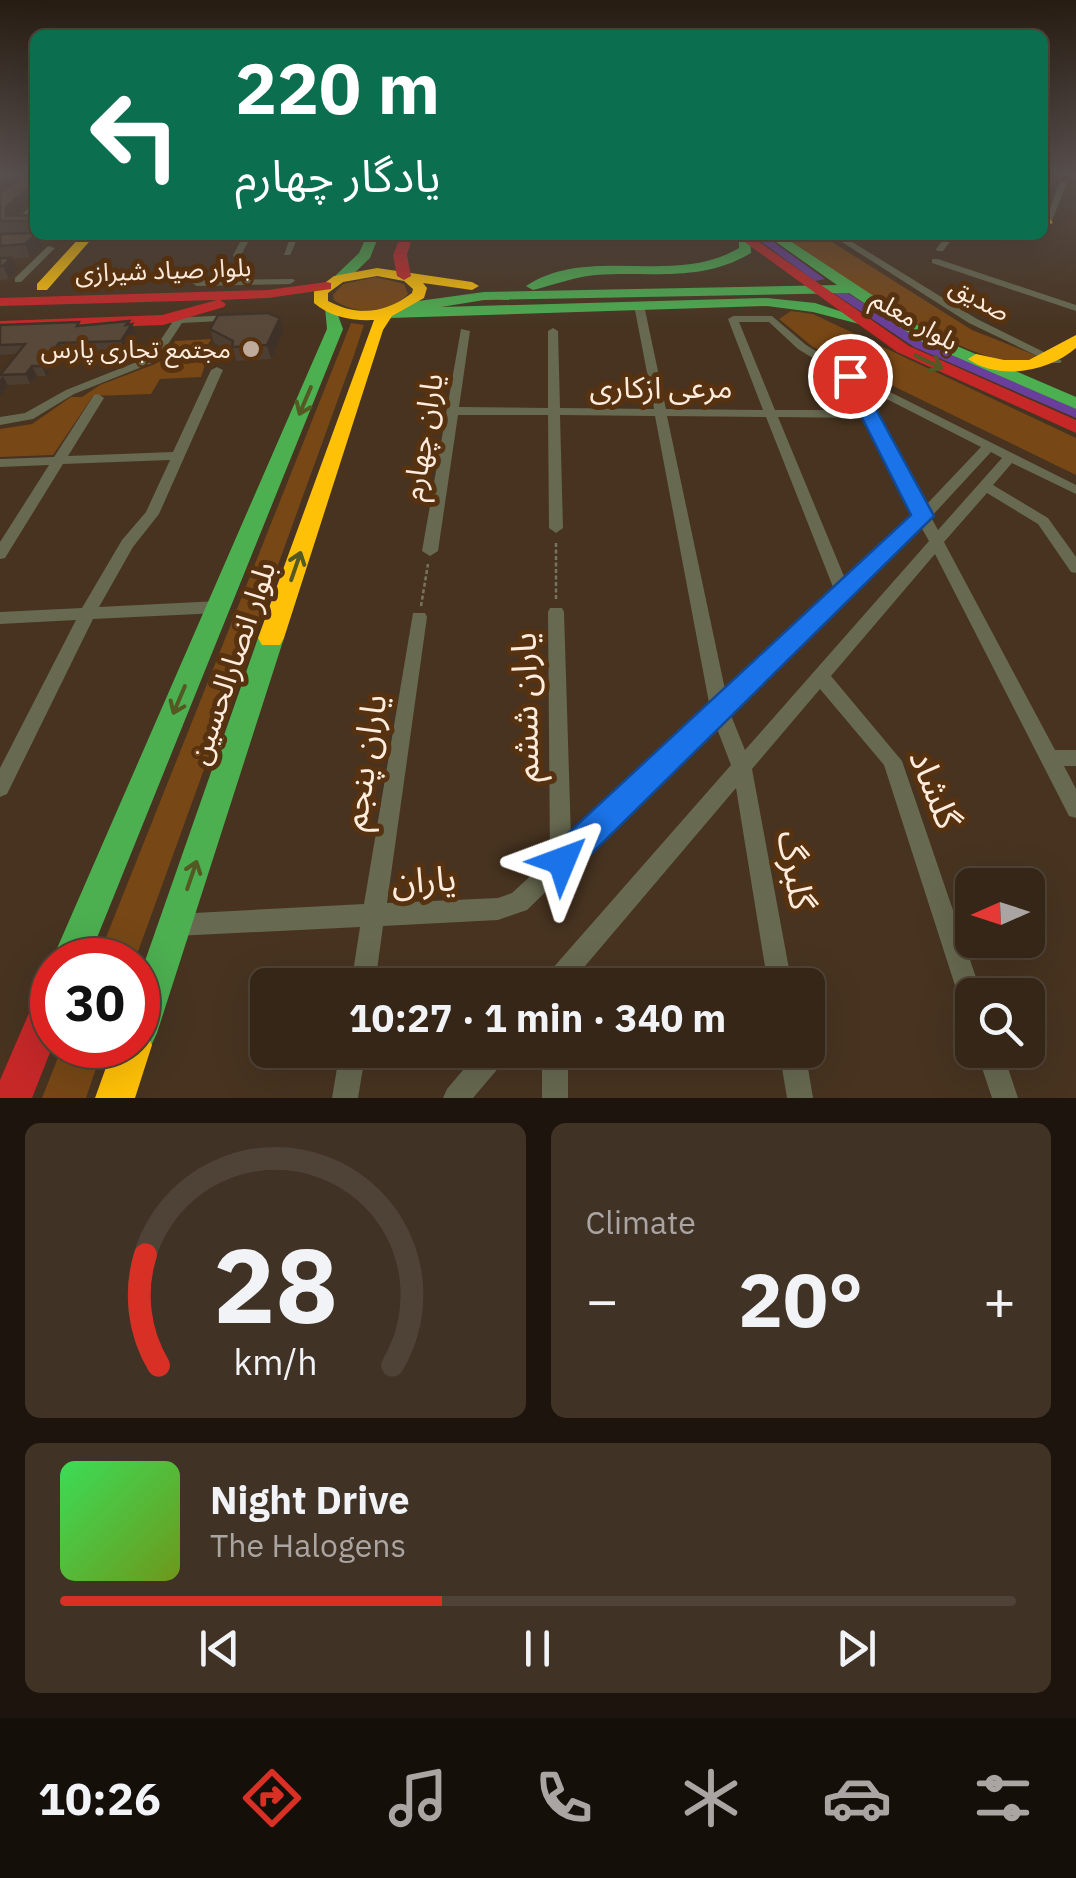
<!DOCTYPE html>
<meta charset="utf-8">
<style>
body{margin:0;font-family:"IBM Plex Sans","Noto Sans Arabic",sans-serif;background:#403225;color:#f1f3f6;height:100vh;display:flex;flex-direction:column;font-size:38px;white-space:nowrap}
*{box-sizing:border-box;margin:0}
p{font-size:32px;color:#aaa5a2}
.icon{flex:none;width:55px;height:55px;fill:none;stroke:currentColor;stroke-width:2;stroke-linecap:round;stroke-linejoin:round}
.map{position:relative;height:1098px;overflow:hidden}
.sheet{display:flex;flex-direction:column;gap:25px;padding:25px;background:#1d150d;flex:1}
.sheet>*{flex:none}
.top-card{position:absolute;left:30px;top:30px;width:1018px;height:210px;border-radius:15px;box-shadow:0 10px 40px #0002,0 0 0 2px #4f4337;background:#0b6e4f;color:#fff;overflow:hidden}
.needle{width:65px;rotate:267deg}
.tools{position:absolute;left:955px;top:868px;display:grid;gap:20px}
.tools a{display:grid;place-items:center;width:90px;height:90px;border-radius:15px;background:#352618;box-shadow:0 10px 40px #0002,0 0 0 2px #4f4337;font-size:50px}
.speed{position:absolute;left:30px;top:938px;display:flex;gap:20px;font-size:50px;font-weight:700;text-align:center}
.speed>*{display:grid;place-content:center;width:130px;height:130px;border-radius:50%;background:#352618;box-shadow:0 10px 40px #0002,0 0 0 2px #4f4337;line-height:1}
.speed .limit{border:15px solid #d22;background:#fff;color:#111}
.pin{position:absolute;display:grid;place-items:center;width:85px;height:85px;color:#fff;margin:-42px;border:5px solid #fff;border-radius:50%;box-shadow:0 2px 10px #0007}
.me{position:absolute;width:110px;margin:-55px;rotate:46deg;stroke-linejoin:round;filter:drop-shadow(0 0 8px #0008)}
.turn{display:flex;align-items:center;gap:35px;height:210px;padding:0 40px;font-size:45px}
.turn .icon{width:130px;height:130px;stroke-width:2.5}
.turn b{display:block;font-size:70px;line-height:85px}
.big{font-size:75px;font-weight:700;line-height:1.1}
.sheet .tile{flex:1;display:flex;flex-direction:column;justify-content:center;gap:15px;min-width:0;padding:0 35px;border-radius:15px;background:#403225}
.sheet .dial{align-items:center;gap:0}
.dial svg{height:260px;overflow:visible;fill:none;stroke:#4f4337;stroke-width:7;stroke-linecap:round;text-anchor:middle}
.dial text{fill:#f1f3f6;stroke:none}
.song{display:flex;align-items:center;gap:30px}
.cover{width:120px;height:120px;border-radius:15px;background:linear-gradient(135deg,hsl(130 70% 55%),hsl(80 70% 35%))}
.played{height:10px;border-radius:5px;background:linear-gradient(90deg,#d93025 40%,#4f4337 40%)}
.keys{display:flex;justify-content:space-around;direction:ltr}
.heat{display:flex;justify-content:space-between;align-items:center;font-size:55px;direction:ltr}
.sheet .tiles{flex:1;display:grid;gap:25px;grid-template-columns:1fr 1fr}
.tile:last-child{grid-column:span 2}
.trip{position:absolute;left:250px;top:968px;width:575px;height:100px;border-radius:15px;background:#352618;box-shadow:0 10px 40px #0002,0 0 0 2px #4f4337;font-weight:700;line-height:100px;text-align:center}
.tab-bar{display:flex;height:160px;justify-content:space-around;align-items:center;background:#150f0a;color:#aaa5a2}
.tab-bar .icon{width:70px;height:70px}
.tab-bar .on{color:#d93025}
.tab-bar b{font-size:45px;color:#f1f3f6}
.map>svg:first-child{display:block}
.green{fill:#774716}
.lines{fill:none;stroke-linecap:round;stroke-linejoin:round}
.canal{fill:#693f9b;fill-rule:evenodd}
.path{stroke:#767360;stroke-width:2.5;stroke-dasharray:4 2.5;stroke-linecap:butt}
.street{fill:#676950;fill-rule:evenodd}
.fast{fill:#4caf50;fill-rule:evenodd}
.slow{fill:#ffc107;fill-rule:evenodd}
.jam{fill:#c62828;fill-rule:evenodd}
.wall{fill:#4c3e31;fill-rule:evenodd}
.shaded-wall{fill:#3e3228}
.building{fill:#584839;stroke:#3e3228;stroke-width:2.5;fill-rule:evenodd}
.oneway{stroke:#545823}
.route{fill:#1a73e8;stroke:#114b97;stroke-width:2.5}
.poi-dot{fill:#bfab9b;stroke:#573210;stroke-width:4}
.labels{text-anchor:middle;stroke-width:10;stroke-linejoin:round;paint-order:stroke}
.far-street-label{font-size:25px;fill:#ffecdd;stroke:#573210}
.far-poi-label{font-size:25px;fill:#ffecdd;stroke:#573210;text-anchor:end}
.street-label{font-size:30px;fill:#ffecdd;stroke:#573210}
.near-street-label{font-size:35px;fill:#ffecdd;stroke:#573210}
</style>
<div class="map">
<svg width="1076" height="1098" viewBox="0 0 1076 1098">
<rect width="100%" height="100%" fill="#473320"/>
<path class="green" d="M781 235H821L972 330 1040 357 1038 362C971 374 837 273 781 235Z
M376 277 404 284 408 294C391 313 355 316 334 300L333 295 343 284Z
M791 311 813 314 1076 438V475L813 347 779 319Z
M351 323 364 325 354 355 135 960H97Z
M211 339 203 354 208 355 201 377 160 379 151 394 93 396 53 455 0 457V429L32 424 71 397H82L100 385 155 364 166 358 175 341Z
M63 1045H104L86 1098H42Z"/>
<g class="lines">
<path class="canal" d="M752 235H764L825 279 815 281Z
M835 290H843L922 341 1076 409V418L914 347 835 294Z"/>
<path class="path" d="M556 543V600
M421 606 428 564"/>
<path class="street" d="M1060 181 1067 183 1051 223 1044 225Z
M32 205H35V211L25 221H35V225L14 226V222Z
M244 235H252L240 257H234L233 255Z
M291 235H299L290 255H284Z
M831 235H841L977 319 1062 361 1060 363H1052L969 323Z
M947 235H955L943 251H937L936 249Z
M90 236 91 238 87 241 0 243V237Z
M48 246 55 248 21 282H15V278Z
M932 259H938L1076 305V311L932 263Z
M293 279 295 281 290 284 197 286 192 283 197 280Z
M639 302 644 305 666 409 763 410 728 319 733 316H772L806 345 854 374 1076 485V494L1012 463 993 485 1048 518 1076 557V573L1071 572 1038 524 987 493 944 542 1055 750H1076V766H1064L1076 789V818L1069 816 935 554 831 676 902 761 982 995H972V1013L963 1010 960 1001 884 765 820 689 752 769 792 985H768L736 788 569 985H541L545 977 731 765 716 726 527 910 498 920 383 926 375 985H351L360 927 175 936 167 933 164 925 167 917 175 914 364 904 413 613H425L427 617 387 903 498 898 512 893 550 858 548 612 550 608H562L564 612 571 838 710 708 655 416 560 415 563 528 556 533 549 528 548 415H458L438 551 430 556 422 551 461 329 470 331 459 407 548 408V331L553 328 558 331 560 408 654 409 634 305ZM739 322H769L798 349 845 378 862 410H775ZM861 386 981 447 925 506ZM667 416 766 417 835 592 726 694ZM778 417 866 418 916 516 846 581ZM991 452 1002 458 938 530 931 517ZM921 527 929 541 745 750 730 713Z
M234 315 238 316V320L182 323 157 361 74 394 33 419 0 425V417L25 413 66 390 149 357 172 323 167 320 168 318Z
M217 367 223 370 159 514 133 547 99 607 219 601 225 603 227 607 225 611 219 613 93 619 7 794 0 797V768L76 620 0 624V612L82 608 122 540 146 512 170 460 63 464 5 558 0 559V542L49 465 0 467V459L54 457 94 395 98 394 104 398 68 456 173 452 211 370Z
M340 1050H366L358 1098H332Z
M480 1050H510L506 1059 473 1098H443L447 1089Z
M542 1050H568V1098H542Z
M779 1050H805L813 1098H787Z
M976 1050H1002L1018 1098H992Z"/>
<path class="fast" d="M367 235H379L370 258 346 281H336V275L359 253Z
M739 235 750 237 751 253C701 283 650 271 595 275 574 277 554 285 533 290L526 286C589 244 674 287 739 248Z
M766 235H781L936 337 1076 397V409L924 343 849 293 484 300 441 307 767 298 815 303 867 320V326L813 312 767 306 389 318 381 313 404 303 484 292 837 285Z
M325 307H335L343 329 88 960H52L327 329Z
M271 629 280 631 284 638 157 1033 151 1046 138 1052 124 1045H138V981L258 638 262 631Z"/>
<path class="slow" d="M1042 218 1051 220 1053 223 1042 226Z
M82 235H95L47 290H37V284Z
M377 268 472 282 479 286 472 290 423 283 427 288 424 298 392 316 383 330 284 638 280 645H262L258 638 374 320C352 321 330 317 314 303V291L334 276ZM377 276 404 281 413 289 412 293C386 313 358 317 328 301V293L343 282Z
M1076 335V348C1048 372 999 381 968 359L976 354 1004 360H1029Z
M138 1028 146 1032 152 1045 135 1098H95L114 1045H138Z"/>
<path class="jam" d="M401 235H413L407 255 411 276 404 280 397 276 393 255Z
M735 235H749L909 346 1076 420V433L897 352Z
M326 282 331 283V289L268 298 220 300 226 304 224 307 163 325 0 331V321L162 315 217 300 0 306V298L268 290Z
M52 985 53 1045 32 1098H0V1080L39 990Z"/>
</g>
<path class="wall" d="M0 173 11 185 35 173V235H38L43 246 30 257 11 259 17 271 9 279 0 280ZM29 202H31L29 205 33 215 15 216Z
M0 325H81L136 334 125 351 64 352 46 376H37L30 384 8 385 0 396V375L17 354 0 355Z
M210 329 283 332 271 359 236 361 234 353 214 343Z"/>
<path class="shaded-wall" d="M6 173H25L0 194V178Z
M25 190 29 202 11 219 6 216V207Z
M35 235H38L43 246 30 257 25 244Z
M11 258 17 271 9 279 3 266Z
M280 318 283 332 271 359 267 345Z
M129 321 131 327 132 324 136 334 125 351 121 341Z
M59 343 64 352 46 376 42 366Z
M32 366 37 376 30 384 26 374Z
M3 376 8 386 0 396V380Z"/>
<path class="building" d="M28 173H35V221H0V193ZM25 190H33L34 199 29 205 34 209 33 215 6 216V207Z
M35 233V235L25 244 0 246V234Z
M0 258H11L3 266H0Z
M268 313 280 318 267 345 232 347 233 341 210 329 218 315Z
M129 321 126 325 132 324 121 341 59 343 42 366H32L26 374 0 375 25 344 0 345V325L79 322 77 326Z"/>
<defs><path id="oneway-shaft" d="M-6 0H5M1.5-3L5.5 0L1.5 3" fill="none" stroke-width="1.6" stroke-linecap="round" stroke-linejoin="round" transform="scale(2.5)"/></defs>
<g class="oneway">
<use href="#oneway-shaft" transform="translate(929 362) rotate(26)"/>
<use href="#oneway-shaft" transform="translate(305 401) rotate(113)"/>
<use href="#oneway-shaft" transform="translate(296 566) rotate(-71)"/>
<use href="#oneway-shaft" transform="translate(179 700) rotate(113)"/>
<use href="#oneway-shaft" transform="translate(192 875) rotate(-71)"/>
</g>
<linearGradient id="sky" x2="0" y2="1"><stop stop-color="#271c12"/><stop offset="0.53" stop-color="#58504e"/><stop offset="1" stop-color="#58504e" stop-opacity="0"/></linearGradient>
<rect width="1076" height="327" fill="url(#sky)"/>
<path class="route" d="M850 371 858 376 934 516 573 872 562 877 550 872 545 861 550 850 911 515 841 376Z"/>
<circle class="poi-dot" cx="251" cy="349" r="10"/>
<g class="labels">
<g class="far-street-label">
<text transform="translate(163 270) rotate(-2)" y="9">بلوار صیاد شیرازی</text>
<text transform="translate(980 299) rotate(29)" y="9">صدیق</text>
<text transform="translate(915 320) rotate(30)" y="9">بلوار معلم</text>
</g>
<g class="far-poi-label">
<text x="231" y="358">مجتمع تجاری پارس</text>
</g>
<g class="street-label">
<text x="661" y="398">مرعی ازکاری</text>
<text transform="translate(423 437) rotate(-81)" y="10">یاران چهارم</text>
<text transform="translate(232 663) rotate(-71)" y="10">بلوار انصارالحسین</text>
</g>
<g class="near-street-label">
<text transform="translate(525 707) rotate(-91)" y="12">یاران ششم</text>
<text transform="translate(364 762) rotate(-81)" y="12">یاران پنجم</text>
<text transform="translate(935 789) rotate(68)" y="12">گلشاد</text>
<text transform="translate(796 870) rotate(80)" y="12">گلبرگ</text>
<text transform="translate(424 880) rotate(-3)" y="12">یاران</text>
</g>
</g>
</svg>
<div class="tools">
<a><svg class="needle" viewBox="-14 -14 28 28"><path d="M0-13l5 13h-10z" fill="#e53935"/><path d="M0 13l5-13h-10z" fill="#aaa5a2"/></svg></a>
<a><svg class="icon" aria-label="search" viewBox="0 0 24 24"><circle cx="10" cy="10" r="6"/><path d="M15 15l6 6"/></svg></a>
</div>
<div class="speed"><div class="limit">30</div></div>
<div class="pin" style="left:850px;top:376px;background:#d93025"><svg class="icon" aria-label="arrive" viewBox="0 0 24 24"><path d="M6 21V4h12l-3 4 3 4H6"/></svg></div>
<svg class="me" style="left:562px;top:861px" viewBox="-20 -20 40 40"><path d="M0-17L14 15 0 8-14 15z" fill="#1a73e8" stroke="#fff" stroke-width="4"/></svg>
<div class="trip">10:27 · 1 min · 340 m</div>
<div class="top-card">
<div class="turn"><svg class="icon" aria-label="left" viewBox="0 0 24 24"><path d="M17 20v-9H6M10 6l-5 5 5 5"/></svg><div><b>220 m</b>یادگار چهارم</div></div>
</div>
</div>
<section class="sheet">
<div class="tiles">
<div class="tile dial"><svg viewBox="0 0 100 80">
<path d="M14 69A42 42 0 1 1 86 69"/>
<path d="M14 69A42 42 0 0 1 10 35" stroke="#d93025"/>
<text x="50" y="56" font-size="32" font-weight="700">28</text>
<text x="50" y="72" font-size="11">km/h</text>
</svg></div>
<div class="tile"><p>Climate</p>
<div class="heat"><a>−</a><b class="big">20°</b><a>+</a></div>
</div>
<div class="tile">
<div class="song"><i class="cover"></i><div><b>Night Drive</b><p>The Halogens</p></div></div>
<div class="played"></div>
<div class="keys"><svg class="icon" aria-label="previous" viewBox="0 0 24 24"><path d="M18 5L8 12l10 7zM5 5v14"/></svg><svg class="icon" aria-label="pause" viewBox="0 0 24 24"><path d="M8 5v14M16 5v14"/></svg><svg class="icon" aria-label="next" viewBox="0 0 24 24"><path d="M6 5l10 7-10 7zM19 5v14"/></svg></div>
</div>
</div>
</section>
<nav class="tab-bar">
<b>10:26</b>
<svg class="icon on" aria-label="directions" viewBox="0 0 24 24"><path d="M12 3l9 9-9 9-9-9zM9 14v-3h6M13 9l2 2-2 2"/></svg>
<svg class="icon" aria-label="music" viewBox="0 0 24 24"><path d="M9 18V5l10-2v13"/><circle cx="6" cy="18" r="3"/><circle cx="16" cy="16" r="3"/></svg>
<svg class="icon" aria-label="phone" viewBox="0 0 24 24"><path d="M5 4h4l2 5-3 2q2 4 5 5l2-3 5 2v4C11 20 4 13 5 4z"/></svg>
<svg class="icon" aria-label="climate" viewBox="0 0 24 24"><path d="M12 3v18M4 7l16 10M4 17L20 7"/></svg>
<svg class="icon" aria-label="car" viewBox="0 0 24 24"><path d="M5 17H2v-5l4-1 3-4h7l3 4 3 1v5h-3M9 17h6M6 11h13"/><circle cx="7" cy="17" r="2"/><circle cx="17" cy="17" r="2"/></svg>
<svg class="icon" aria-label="filters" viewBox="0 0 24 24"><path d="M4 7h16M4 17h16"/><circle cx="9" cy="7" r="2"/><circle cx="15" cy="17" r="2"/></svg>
</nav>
